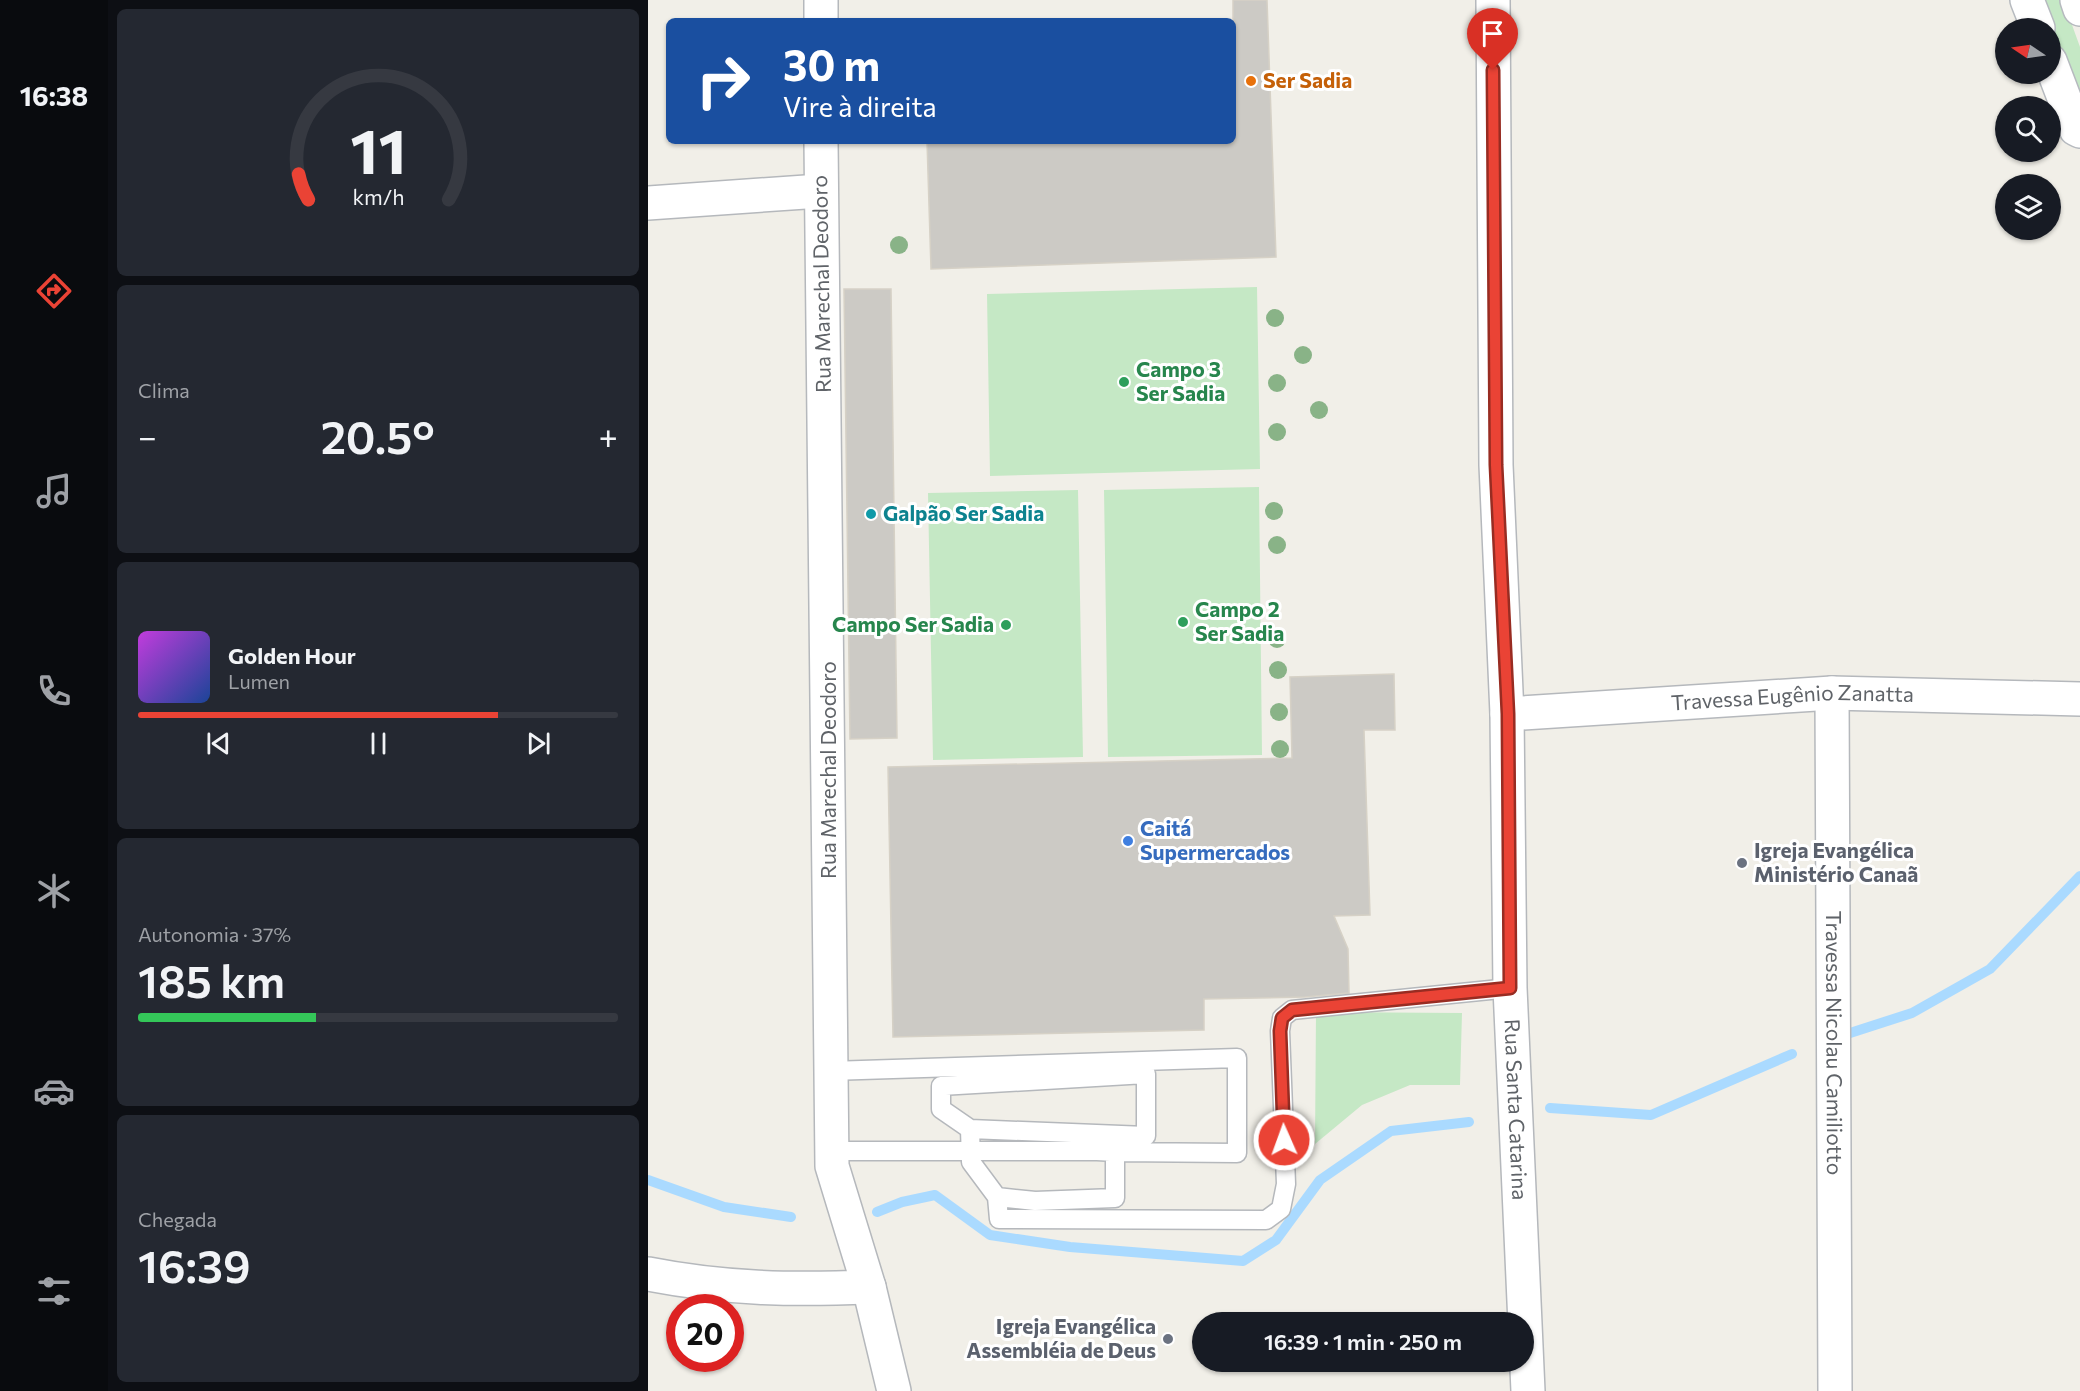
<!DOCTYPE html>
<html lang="pt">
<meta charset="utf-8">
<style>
body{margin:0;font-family:Commissioner,sans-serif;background:#242831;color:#f1f3f6;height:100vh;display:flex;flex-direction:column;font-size:22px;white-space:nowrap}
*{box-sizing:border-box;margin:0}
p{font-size:20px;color:#9ea1a6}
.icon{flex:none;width:33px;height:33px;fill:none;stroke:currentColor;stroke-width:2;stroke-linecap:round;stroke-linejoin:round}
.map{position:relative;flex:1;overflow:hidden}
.sheet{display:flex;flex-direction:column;gap:9px;padding:9px;background:#0d0f14;width:540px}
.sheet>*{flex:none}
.top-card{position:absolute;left:18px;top:18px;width:570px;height:126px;border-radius:9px;box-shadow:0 2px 4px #0004;background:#1a4fa0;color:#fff;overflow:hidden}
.needle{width:39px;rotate:283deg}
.buttons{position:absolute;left:1347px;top:18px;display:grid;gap:12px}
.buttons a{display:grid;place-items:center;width:66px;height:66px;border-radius:50%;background:#171b24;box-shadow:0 2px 4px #0004;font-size:30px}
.speed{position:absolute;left:18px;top:1294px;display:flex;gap:12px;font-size:30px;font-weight:700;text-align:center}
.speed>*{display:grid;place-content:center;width:78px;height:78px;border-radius:50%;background:#171b24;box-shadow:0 2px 4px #0004;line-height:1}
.speed .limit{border:9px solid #d22;background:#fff;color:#111}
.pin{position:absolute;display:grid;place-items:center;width:51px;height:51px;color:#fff;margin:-62px -26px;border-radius:50% 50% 50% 0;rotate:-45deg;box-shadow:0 0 6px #0007}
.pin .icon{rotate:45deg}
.me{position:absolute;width:66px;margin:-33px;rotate:358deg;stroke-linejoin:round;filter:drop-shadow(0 0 4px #0008)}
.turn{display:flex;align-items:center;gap:21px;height:126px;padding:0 18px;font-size:27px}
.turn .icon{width:78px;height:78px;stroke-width:2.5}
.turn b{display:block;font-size:42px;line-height:51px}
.big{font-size:45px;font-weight:600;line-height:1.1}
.sheet .tile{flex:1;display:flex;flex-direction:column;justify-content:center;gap:9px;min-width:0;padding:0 21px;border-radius:9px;background:#242831}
.sheet .dial{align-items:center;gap:0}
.dial svg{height:156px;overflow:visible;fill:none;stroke:#363941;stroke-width:7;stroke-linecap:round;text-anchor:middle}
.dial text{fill:#f1f3f6;stroke:none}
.song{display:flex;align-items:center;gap:18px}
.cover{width:72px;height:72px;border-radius:9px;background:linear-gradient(135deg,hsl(290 70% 55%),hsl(220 70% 35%))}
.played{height:6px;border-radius:3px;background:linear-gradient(90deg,#ea4335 75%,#363941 75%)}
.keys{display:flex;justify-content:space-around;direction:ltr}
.heat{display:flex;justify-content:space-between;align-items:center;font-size:33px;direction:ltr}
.charge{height:9px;border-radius:4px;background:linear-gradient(90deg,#34c759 37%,#363941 0)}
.trip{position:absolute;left:544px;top:1312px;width:342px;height:60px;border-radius:30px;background:#171b24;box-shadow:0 2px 4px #0004;font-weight:600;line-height:60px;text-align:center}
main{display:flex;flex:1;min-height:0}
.menu{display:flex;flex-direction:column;width:108px;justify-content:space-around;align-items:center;background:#090b0e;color:#9ea1a6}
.menu .icon{width:42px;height:42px}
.menu .current{color:#ea4335}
.menu b{font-size:27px;color:#f1f3f6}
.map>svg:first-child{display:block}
.green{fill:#c5e8c5}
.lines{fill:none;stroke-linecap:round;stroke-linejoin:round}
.stream{stroke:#aadaff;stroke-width:10}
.building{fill:#cccac5;stroke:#d6d1c6;stroke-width:1.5}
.service-casing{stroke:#b5b8bc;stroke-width:21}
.minor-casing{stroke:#b5b8bc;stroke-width:36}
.tertiary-casing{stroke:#b5b8bc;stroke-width:36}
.secondary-casing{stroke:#b6babf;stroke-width:36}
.service{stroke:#fff;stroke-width:18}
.minor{stroke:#fff;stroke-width:33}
.tertiary{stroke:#fff;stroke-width:33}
.secondary{stroke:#fff;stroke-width:33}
.tree{fill:#89b387}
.route-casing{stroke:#982c22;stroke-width:15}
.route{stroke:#ea4335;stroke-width:10}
.food-dot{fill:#e8710a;stroke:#fff;stroke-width:2}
.leisure-dot{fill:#2e9e5b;stroke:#fff;stroke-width:2}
.culture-dot{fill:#0f9aa8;stroke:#fff;stroke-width:2}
.shop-dot{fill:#3f7fe0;stroke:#fff;stroke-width:2}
.worship-dot{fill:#6b7280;stroke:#fff;stroke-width:2}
.labels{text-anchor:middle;stroke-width:6;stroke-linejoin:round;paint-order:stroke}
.food-label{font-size:21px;font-weight:bold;fill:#c56008;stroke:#fff;text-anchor:start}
.street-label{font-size:21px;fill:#5f6368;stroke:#fff}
.leisure-label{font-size:21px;font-weight:bold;fill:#27864d;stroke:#fff;text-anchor:start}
.culture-label{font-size:21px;font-weight:bold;fill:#0d838f;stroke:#fff;text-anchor:start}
.shop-label{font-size:21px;font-weight:bold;fill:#366cbe;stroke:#fff;text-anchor:start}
.worship-label{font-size:21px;font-weight:bold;fill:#5b616d;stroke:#fff;text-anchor:start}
</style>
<main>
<nav class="menu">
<b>16:38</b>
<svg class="icon current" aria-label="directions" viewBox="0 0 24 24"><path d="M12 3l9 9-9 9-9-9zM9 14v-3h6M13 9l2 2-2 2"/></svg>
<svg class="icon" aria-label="music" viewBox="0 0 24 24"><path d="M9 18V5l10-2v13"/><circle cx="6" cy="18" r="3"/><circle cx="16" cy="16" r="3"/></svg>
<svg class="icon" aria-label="phone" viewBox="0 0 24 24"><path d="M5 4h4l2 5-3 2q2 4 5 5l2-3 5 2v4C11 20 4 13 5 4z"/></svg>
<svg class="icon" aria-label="climate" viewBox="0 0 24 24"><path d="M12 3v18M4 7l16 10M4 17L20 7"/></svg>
<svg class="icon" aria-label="car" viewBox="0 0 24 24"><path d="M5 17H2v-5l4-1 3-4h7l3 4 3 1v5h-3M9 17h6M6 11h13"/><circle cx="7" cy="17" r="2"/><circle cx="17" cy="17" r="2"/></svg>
<svg class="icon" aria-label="filters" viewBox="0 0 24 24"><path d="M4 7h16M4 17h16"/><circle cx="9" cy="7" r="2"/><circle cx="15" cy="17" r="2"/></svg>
</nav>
<section class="sheet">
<div class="tile dial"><svg viewBox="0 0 100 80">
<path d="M14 69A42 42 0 1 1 86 69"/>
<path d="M14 69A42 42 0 0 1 9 56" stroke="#ea4335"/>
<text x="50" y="56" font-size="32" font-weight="700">11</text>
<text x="50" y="72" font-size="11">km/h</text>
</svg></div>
<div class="tile"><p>Clima</p>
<div class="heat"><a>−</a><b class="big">20.5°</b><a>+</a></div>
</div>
<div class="tile">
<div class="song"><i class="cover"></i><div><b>Golden Hour</b><p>Lumen</p></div></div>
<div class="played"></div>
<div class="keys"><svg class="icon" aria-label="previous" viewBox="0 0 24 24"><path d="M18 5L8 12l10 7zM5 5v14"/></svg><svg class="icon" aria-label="pause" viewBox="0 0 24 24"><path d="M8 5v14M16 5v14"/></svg><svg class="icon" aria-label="next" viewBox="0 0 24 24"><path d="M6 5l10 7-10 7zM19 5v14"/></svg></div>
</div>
<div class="tile"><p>Autonomia · 37%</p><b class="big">185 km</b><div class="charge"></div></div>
<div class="tile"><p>Chegada</p><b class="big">16:39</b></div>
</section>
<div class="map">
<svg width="1432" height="1391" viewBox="0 0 1432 1391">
<rect width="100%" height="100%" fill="#f1efe8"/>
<path class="green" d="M1383 0H1415L1432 47V112L1403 55 1402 28Z
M609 287 612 469 342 476 339 294Z
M611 487 614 755 460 757 456 490Z
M430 490 435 757 285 760 280 493Z
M668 1012 814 1013 812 1085H762L714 1105 667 1144Z"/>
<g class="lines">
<path class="stream" d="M1199 1034 1264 1013 1342 969 1432 876
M902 1108 1003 1115 1144 1054
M0 1180 76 1207 143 1217
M229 1212 254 1202 287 1195 342 1235 422 1247 595 1261 628 1240 672 1180 743 1131 821 1122"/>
</g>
<path class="building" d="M585 0H619L628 257 283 269 279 141H585Z
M196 289H243L249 738 202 739Z
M746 674 747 730H716L722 915 686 916 700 949 701 993 657 997 556 999V1030L245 1037 240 767 644 758 642 677Z"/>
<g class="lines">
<defs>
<path id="service" d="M182 1071 589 1058V1153L467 1152
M498 1074V1136L322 1129 293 1109V1086Z
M184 1151H449L467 1152V1198L387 1201 349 1197 323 1162 322 1129
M349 1197 351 1219 618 1220 633 1209 638 1184 632 1031 634 1018 644 1010 862 988"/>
<g id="minor">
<path id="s1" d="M845 0 848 465 859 714 862 988 880 1391"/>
<path d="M0 203 172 191"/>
<path id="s2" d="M1184 693 1187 1391"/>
<path id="s3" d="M859 714 1184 693 1432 699"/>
<path d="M221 1287 246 1391"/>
</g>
<path id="tertiary" d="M173 21V0
M0 1274C76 1289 144 1290 221 1287L184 1166 173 141"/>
<path id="secondary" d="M1379 0 1390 28
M1429 0 1432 9
M1402 61 1428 129 1432 131"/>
</defs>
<use href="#service" class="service-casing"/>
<use href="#minor" class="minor-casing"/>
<use href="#tertiary" class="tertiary-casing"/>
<use href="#secondary" class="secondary-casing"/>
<use href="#service" class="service"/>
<use href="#minor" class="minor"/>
<use href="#tertiary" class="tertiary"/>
<use href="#secondary" class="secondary"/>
</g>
<g class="tree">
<circle cx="251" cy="245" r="9"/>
<circle cx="627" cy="318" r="9"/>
<circle cx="655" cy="355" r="9"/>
<circle cx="629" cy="383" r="9"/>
<circle cx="671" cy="410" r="9"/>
<circle cx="629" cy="432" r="9"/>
<circle cx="626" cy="511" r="9"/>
<circle cx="629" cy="545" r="9"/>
<circle cx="629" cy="639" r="9"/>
<circle cx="630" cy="670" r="9"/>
<circle cx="631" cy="712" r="9"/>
<circle cx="632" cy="749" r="9"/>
</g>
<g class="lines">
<defs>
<path id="route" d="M636 1140 632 1031 634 1018 644 1010 862 988 860 714 848 465 845 70"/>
</defs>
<use href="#route" class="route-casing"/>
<use href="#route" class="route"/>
</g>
<circle class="food-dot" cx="603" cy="81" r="6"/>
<g class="leisure-dot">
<circle cx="476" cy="382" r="6"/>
<circle cx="535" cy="622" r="6"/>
<circle cx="358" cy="625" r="6"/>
</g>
<circle class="culture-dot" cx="223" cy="514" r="6"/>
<circle class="shop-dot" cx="480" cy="841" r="6"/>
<g class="worship-dot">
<circle cx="1094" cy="863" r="6"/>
<circle cx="520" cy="1339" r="6"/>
</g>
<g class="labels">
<g class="food-label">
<text x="615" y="88">Ser Sadia</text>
</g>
<g class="street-label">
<text transform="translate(174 284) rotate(-91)" y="7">Rua Marechal Deodoro</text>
<text dy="7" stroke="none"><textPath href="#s3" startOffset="286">Travessa Eugênio Zanatta</textPath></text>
<text transform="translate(181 770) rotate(-90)" y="7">Rua Marechal Deodoro</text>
<text dy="7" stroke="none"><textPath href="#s2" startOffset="350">Travessa Nicolau Camiliotto</textPath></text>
<text dy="7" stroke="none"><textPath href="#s1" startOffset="1110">Rua Santa Catarina</textPath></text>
</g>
<g class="leisure-label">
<text x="488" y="377">Campo 3<tspan x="488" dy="24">Ser Sadia</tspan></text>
<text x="547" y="617">Campo 2<tspan x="547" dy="24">Ser Sadia</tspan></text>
<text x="346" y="632" text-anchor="end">Campo Ser Sadia</text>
</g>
<g class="culture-label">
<text x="235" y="521">Galpão Ser Sadia</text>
</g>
<g class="shop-label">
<text x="492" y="836">Caitá<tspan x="492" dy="24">Supermercados</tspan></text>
</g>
<g class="worship-label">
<text x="1106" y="858">Igreja Evangélica<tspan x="1106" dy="24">Ministério Canaã</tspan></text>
<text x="508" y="1334" text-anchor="end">Igreja Evangélica<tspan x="508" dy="24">Assembléia de Deus</tspan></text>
</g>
</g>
</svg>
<div class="buttons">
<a><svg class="needle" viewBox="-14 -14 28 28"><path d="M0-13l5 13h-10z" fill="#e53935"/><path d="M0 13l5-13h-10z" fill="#9ea1a6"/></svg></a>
<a><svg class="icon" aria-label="search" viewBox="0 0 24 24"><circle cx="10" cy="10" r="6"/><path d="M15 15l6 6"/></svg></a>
<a><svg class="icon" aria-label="layers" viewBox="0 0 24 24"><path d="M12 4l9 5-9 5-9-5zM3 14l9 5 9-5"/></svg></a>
</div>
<div class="speed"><div class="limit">20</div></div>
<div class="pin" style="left:845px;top:70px;background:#d93025"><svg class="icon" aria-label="arrive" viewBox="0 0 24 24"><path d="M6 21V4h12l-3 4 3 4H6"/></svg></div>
<svg class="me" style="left:636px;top:1140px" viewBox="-20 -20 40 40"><circle r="17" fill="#ea4335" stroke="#fff" stroke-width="3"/><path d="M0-11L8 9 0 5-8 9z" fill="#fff"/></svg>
<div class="trip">16:39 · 1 min · 250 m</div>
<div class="top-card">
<div class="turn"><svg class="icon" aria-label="right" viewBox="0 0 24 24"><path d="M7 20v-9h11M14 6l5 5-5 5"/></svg><div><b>30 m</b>Vire à direita</div></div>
</div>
</div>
</main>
